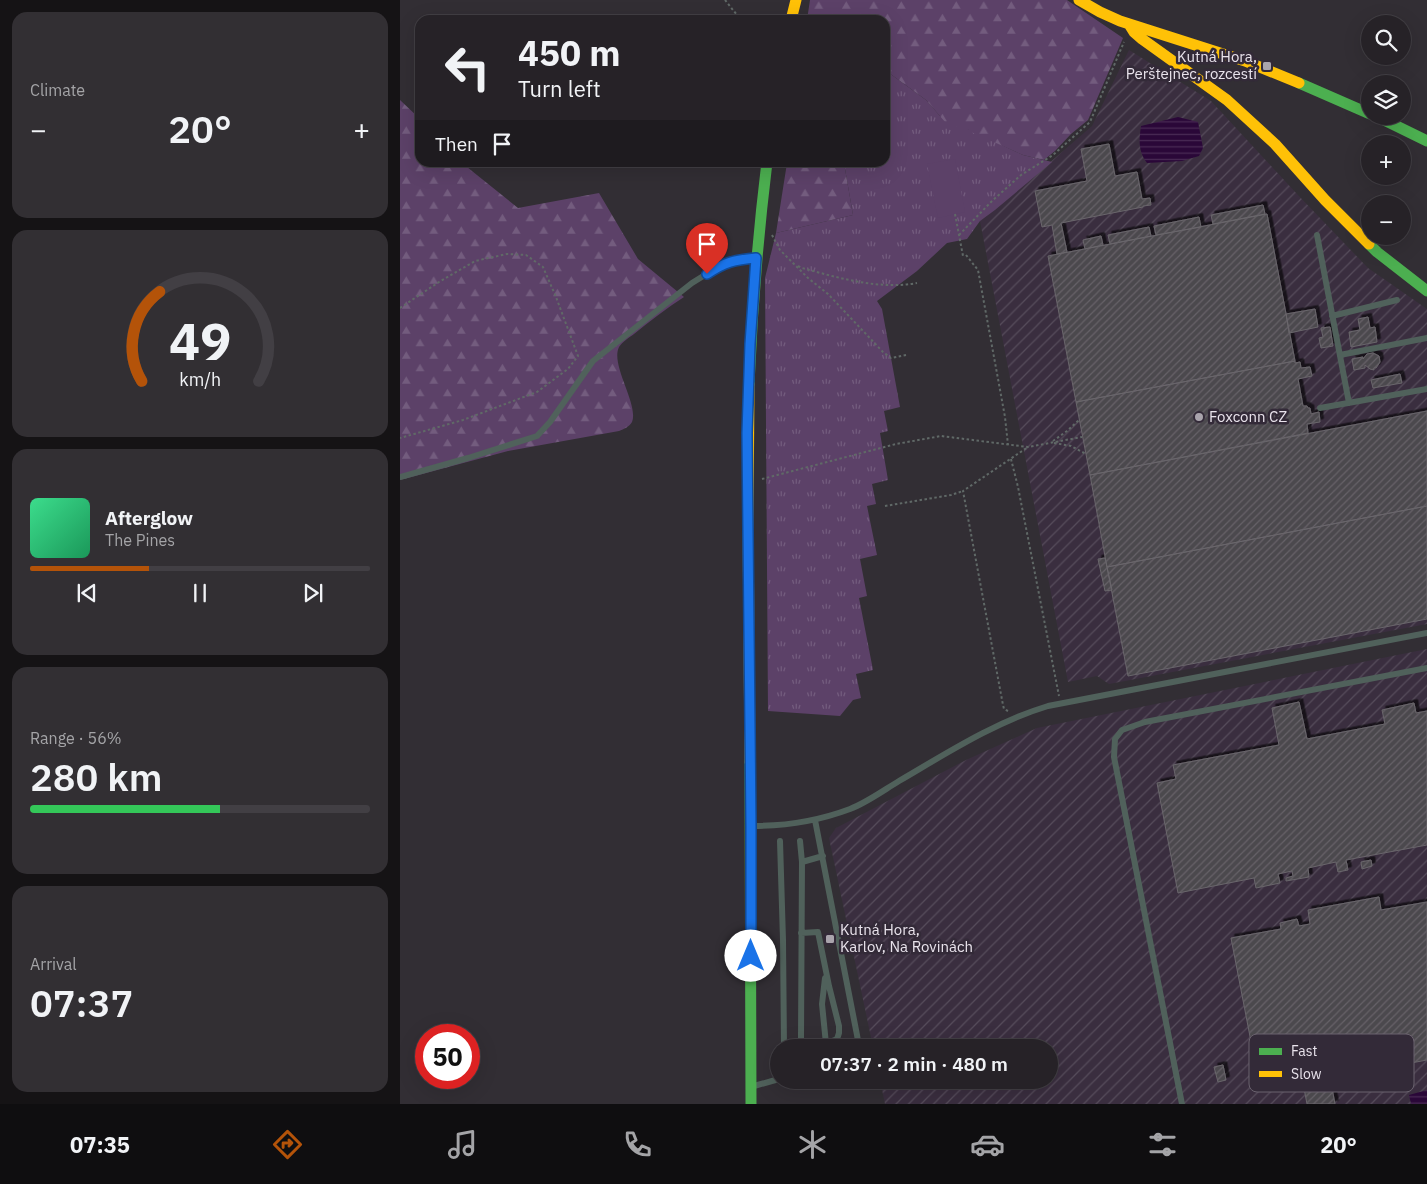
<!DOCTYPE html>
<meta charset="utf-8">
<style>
body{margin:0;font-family:"IBM Plex Sans",sans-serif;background:#322f33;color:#f1f3f6;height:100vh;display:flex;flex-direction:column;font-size:19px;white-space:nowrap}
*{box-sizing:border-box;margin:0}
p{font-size:16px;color:#a4a4a7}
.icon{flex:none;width:28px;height:28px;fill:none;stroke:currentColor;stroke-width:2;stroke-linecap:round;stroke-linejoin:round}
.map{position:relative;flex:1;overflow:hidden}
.side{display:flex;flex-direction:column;gap:12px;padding:12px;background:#151315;width:400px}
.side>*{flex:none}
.banner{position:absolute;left:15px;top:15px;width:475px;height:152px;border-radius:15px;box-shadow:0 5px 20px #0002,0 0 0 1px #423f44;background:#262227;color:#f1f3f6;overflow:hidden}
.tools{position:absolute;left:961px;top:15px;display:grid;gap:10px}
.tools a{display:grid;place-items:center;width:50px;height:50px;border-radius:50%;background:#262227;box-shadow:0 5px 20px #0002,0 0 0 1px #423f44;font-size:25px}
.speed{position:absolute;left:15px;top:1024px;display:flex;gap:10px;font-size:25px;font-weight:700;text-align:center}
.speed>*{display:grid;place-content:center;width:65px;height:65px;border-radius:50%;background:#262227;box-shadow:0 5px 20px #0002,0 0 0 1px #423f44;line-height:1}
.speed .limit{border:8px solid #d22;background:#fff;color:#111}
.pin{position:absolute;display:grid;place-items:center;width:42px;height:42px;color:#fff;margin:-51px -21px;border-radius:50% 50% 50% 0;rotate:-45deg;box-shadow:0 0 5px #0007}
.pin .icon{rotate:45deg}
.me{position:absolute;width:55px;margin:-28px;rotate:0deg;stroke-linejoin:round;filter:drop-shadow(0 0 4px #0008)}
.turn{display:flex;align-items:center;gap:18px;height:105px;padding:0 20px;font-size:22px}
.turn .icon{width:65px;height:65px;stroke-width:2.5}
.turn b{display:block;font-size:35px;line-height:42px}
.then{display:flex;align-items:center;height:48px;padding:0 20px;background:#0003;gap:10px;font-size:19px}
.big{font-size:38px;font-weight:600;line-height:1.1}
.side .tile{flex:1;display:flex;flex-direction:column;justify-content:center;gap:8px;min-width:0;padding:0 18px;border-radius:15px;background:#322f33}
.side .dial{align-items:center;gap:0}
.dial svg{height:130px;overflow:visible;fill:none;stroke:#423f44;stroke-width:7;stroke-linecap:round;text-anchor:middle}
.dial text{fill:#f1f3f6;stroke:none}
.song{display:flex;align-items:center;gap:15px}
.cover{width:60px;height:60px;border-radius:8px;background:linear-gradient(135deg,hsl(150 70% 55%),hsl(150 70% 35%))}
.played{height:5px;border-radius:2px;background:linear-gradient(90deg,#b45309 35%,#423f44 35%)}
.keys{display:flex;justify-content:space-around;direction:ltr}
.heat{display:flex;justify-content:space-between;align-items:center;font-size:28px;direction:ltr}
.charge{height:8px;border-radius:4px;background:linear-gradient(90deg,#34c759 56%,#423f44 0)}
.trip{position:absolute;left:370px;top:1039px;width:288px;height:50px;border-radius:25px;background:#262227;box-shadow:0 5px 20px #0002,0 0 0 1px #423f44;font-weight:600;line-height:50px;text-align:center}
.tab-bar{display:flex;height:80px;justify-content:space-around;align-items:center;background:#0f0e10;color:#a4a4a7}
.tab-bar .icon{width:35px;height:35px}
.tab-bar .active{color:#b45309}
.tab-bar b{font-size:22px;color:#f1f3f6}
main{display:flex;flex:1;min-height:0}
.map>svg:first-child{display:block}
.industrial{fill:url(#industrial-furrows)}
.grass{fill:url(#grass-tufts)}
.forest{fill:url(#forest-firs)}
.garden{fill:#5c4168}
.water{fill:url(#water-rules)}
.building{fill:url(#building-hatch);stroke:#69666b;filter:url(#shadow)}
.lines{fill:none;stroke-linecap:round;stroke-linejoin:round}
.path{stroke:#606967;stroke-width:2;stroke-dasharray:2.5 2.5;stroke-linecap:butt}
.lane{stroke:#50615b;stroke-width:6}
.fast{stroke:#4caf50;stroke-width:11}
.slow{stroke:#ffc107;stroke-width:11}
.route-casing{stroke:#114b97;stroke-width:12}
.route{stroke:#1a73e8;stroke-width:9}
.poi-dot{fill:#a9a4ac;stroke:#332a38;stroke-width:2}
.labels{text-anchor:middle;stroke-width:5;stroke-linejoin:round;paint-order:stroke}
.poi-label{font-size:15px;fill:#e9e3ec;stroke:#332a38;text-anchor:start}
.key{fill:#332a38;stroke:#6a626e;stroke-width:1}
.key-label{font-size:14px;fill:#e9e3ec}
</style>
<main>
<section class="side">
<div class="tile"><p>Climate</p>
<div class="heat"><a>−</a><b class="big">20°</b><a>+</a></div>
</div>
<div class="tile dial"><svg viewBox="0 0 100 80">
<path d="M14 69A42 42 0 1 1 86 69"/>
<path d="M14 69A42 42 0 0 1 25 14" stroke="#b45309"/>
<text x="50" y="56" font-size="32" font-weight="700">49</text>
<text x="50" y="72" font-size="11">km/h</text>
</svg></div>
<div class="tile">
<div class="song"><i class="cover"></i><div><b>Afterglow</b><p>The Pines</p></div></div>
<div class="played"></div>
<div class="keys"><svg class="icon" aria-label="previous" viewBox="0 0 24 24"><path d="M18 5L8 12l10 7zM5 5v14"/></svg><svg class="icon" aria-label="pause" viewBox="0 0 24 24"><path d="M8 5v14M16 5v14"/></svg><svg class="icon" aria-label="next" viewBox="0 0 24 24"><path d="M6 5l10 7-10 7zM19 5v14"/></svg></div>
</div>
<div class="tile"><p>Range · 56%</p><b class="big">280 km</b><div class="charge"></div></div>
<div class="tile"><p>Arrival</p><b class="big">07:37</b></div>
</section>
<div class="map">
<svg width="1027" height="1104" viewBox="0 0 1027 1104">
<defs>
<pattern id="industrial-furrows" width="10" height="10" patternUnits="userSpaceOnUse" patternTransform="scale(1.25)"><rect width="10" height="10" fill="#3a2e3f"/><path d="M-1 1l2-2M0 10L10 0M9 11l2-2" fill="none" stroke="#564c5b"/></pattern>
<pattern id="grass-tufts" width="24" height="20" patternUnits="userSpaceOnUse" patternTransform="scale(1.25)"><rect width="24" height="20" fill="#5c4168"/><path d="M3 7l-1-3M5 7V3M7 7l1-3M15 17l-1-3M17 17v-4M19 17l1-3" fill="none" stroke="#735c7e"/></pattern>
<pattern id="forest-firs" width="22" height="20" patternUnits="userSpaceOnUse" patternTransform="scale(1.25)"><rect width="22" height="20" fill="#5c4168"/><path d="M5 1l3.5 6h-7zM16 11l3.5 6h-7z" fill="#735c7e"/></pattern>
<pattern id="water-rules" width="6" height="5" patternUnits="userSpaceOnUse" patternTransform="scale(1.25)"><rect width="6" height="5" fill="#2a0738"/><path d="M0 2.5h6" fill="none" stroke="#492b55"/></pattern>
<pattern id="building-hatch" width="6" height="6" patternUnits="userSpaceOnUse" patternTransform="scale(1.25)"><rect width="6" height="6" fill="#4c484e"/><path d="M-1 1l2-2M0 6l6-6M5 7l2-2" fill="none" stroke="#666268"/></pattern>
<filter id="shadow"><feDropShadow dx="3.5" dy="-3.5" stdDeviation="0" flood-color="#0009"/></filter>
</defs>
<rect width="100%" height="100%" fill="#322e34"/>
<path class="industrial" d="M729 50 811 101 897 194 968 268 1027 309V624L709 684 697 676 668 682 580 221 595 210 692 126Z
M1027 649V1104H485L480 1080H649V1048L473 1047 429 838 436 828 566 760 637 728Z"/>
<path class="grass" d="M485 70 526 100 540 116 623 155 652 162 595 210 580 221 567 239 547 243 517 271 477 301 482 309 500 407 484 411 488 431 480 433 488 480 472 484 476 504 467 506 477 555 460 559 467 596 459 598 473 670 456 674 461 698 453 700 440 716 368 711 365 278 376 233 453 215 444 163 485 162Z"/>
<path class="forest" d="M410 0H667L723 38 688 120 671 134 655 151 644 160 623 155 569 131V130L546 123 526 100 485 70V20H407Z
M0 100 20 119V162L62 163 118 208 199 193 238 259 284 297C267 308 250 321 234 334 230 337 222 342 219 347 210 365 239 404 232 422 229 427 224 429 219 431L108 451 0 480Z
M387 163H444L453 215 376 233Z"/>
<path class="garden" d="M555 159 565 212 538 218 527 164Z"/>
<path class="water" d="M778 117 798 122 803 148 799 156 782 161 747 163C738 151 739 140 741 126Z
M1027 1090V1104H1011L1009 1095Z"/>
<path class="building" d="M709 144 715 176 737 172 742 199 750 198 751 205 743 206V207L661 223 667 252 657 254 652 225 642 227 635 191 687 181 681 149Z
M863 205 865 214 813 224 811 215Z
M867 214 895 361 676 402 648 256Z
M799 217 801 227 756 235 754 226Z
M749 227 751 236 710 244 708 235Z
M701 236 703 245 685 249 683 240Z
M915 309 918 327 889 333 886 314Z
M968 317 970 328 975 327 977 342 951 347 949 332 960 330 958 319Z
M930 327 933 346 921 348 919 338 923 337 921 328Z
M973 353 979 356 980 362 976 368H974V370L970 369 965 365V368L954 370 952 359 963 357V359L967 354Z
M895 361V363L900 362 901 368 910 367 912 376 898 379 903 406H907L908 408H910L911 414 919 412 920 422 907 424 908 433 690 475 676 402Z
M1000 374 1002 383 973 388 971 380Z
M1027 411V506L707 567 690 475Z
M1027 506V619L728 676 707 567Z
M705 558 712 590 705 591 698 559Z
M899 702 907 739 985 724 982 710 1014 703 1016 713 1027 711V845L946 860 948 870 938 872 936 862 908 868 909 877 886 881V878L893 876 892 871 878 874 880 883 856 888 854 878 778 893 757 783 776 779 773 765 879 745 872 708Z
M971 860 972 866 962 869 961 862Z
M979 897 981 910 1027 902V1060L930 1078 935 1104H907L903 1083 899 1084 896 1070 858 1078 831 938 881 929 880 923 897 919 899 926 910 924 908 910Z
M823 1065 826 1080 818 1082 814 1067Z"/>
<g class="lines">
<path class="path" d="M325 0 341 20
M555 214 563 256
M372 235 380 250 408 278 428 294 483 352 491 358 506 355
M559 235 592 201 621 175 653 155 690 122 724 42
M566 255 578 270 605 417 608 445
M398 266 402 268C439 278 479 290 517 283
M0 308 39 282 75 261 107 254 126 255 143 267 156 297 178 356 168 369 137 392 63 420 0 438
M653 441 667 431 679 420
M654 443 671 446 686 454
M611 459 618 487 659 696
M362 479 496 444 541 436 628 447 682 437
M485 506 551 495 563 491
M608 711 604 709 603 705 563 491 628 447"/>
<path class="lane" d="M917 235 949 403
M932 316 997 300
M940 355 1027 338
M920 408 1027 389
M0 477 68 458 137 436 150 422 193 361 292 283 321 265 333 261 354 259
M415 820 457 1035 458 1041 455 1048
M353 826C387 826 418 821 450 809 466 803 484 790 499 781 547 753 595 722 648 706L1027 633
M380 841 383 940 384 1048
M400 841 402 862 423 856
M402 862 401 1039 403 1048
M401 933 418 932 429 986 439 1026V1033L437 1039 417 1048
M425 978 422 1004 426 1044
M354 1086 379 1079
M782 1104 714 757 715 739 722 730 745 722 1027 668"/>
<path class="fast" d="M899 83 970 114
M976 116 1027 141
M969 244 977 252 1027 291
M349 384C352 309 358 236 367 162
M350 762 351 1104"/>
<path class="slow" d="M679 0 700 12 720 21 845 61 899 83
M391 20 396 0
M729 24 734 32 742 39 827 100 875 144 925 200 969 244
M349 384 348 520 350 762"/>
</g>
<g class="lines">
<defs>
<path id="route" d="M307 274C325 262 334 260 356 258L350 344 347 433 351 826V956"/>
</defs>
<use href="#route" class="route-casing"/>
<use href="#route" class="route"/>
</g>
<g class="poi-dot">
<rect x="862" y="61" width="10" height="10" rx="2.5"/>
<circle cx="799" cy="417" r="5"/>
<rect x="425" y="934" width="10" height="10" rx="2.5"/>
</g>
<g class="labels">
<g class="poi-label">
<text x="857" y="62" text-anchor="end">Kutná Hora,<tspan x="857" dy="17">Perštejnec, rozcestí</tspan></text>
<text x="809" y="422">Foxconn CZ</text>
<text x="440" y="935">Kutná Hora,<tspan x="440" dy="17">Karlov, Na Rovinách</tspan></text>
</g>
</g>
<rect x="849" y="1034" width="165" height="58" rx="8" class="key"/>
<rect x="859" y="1048" width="23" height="7" fill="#4caf50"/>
<rect x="859" y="1071" width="23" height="6" fill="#ffc107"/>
<g class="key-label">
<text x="891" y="1056">Fast</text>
<text x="891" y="1079">Slow</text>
</g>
</svg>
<div class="tools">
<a><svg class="icon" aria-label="search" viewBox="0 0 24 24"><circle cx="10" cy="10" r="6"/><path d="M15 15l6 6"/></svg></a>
<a><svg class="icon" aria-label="layers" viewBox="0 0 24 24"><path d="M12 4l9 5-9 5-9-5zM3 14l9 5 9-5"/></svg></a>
<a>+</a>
<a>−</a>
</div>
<div class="speed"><div class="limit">50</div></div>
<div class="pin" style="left:307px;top:274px;background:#d93025"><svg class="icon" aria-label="arrive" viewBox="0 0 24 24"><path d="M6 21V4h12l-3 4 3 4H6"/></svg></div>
<svg class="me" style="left:351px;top:956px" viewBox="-20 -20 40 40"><circle r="19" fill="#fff"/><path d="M0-13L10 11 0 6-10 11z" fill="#1a73e8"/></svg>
<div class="trip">07:37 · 2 min · 480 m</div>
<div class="banner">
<div class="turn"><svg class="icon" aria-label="left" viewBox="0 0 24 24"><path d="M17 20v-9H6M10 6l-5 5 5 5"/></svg><div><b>450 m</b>Turn left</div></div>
<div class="then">Then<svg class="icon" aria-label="arrive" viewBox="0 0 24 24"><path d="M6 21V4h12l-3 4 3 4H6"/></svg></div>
</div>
</div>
</main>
<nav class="tab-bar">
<b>07:35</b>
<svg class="icon active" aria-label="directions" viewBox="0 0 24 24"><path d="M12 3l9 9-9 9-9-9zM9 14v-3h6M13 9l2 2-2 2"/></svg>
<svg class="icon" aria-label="music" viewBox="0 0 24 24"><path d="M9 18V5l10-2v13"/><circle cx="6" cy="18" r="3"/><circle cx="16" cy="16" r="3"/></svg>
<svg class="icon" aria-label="phone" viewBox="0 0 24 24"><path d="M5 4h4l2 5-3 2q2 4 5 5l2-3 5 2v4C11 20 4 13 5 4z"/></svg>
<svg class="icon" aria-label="climate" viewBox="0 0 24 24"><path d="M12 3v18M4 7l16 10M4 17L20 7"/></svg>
<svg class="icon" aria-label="car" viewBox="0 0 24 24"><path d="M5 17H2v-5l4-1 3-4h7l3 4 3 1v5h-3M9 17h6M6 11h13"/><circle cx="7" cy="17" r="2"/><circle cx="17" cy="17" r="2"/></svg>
<svg class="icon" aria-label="filters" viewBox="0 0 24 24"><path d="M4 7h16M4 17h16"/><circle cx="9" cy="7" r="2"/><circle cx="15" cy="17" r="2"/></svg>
<b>20°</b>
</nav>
